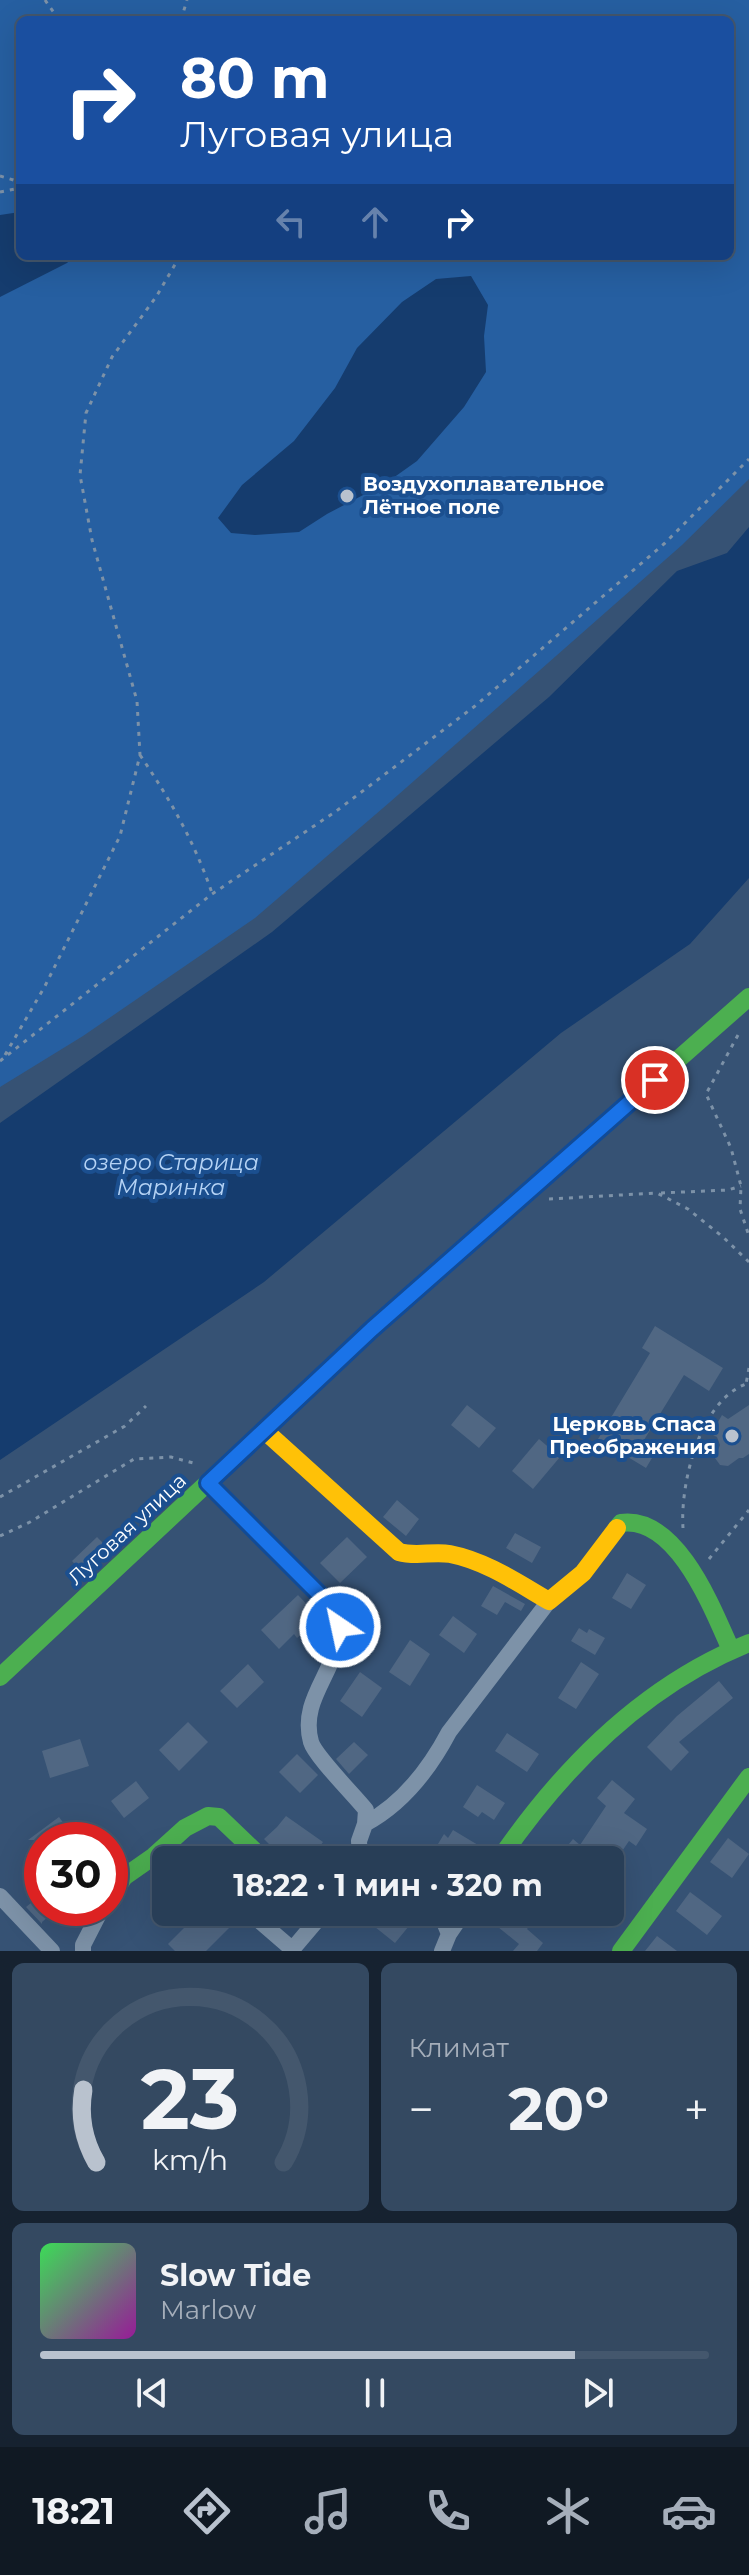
<!DOCTYPE html>
<html lang="ru">
<meta charset="utf-8">
<style>
body{margin:0;font-family:Montserrat,sans-serif;background:#344961;color:#f1f3f6;height:100vh;display:flex;flex-direction:column;font-size:30px;white-space:nowrap}
*{box-sizing:border-box;margin:0}
p{font-size:26px;color:#a5aeba}
.icon{flex:none;width:44px;height:44px;fill:none;stroke:currentColor;stroke-width:2;stroke-linecap:round;stroke-linejoin:round}
.map{position:relative;height:1951px;overflow:hidden}
.side{display:flex;flex-direction:column;gap:12px;padding:12px;background:#162230;flex:1}
.side>*{flex:none}
.guide{position:absolute;left:16px;top:16px;width:718px;height:244px;border-radius:12px;box-shadow:0 8px 32px #0002,0 0 0 2px #44576d;background:#1a4fa0;color:#fff;overflow:hidden}
.speed{position:absolute;left:24px;top:1822px;display:flex;gap:16px;font-size:40px;font-weight:700;text-align:center}
.speed>*{display:grid;place-content:center;width:104px;height:104px;border-radius:50%;background:#283e57;box-shadow:0 8px 32px #0002,0 0 0 2px #44576d;line-height:1}
.speed .limit{border:12px solid #d22;background:#fff;color:#111}
.pin{position:absolute;display:grid;place-items:center;width:68px;height:68px;color:#fff;margin:-34px;border:4px solid #fff;border-radius:50%;box-shadow:0 2px 8px #0007}
.me{position:absolute;width:88px;margin:-44px;rotate:326deg;stroke-linejoin:round;filter:drop-shadow(0 0 6px #0008)}
.turn{display:flex;align-items:center;gap:28px;height:168px;padding:0 32px;font-size:36px}
.turn .icon{width:104px;height:104px;stroke-width:2.5}
.turn b{display:block;font-size:56px;line-height:68px}
.lanes{display:flex;align-items:center;height:76px;padding:0 32px;background:#0003;justify-content:center;gap:40px;direction:ltr}
.lanes .off{opacity:.35}
.big{font-size:60px;font-weight:700;line-height:1.1}
.side .card{flex:1;display:flex;flex-direction:column;justify-content:center;gap:12px;min-width:0;padding:0 28px;border-radius:12px;background:#344961}
.side .dial{align-items:center;gap:0}
.dial svg{height:208px;overflow:visible;fill:none;stroke:#44576d;stroke-width:7;stroke-linecap:round;text-anchor:middle}
.dial text{fill:#f1f3f6;stroke:none}
.song{display:flex;align-items:center;gap:24px}
.cover{width:96px;height:96px;border-radius:12px;background:linear-gradient(135deg,hsl(130 70% 55%),hsl(300 70% 35%))}
.played{height:8px;border-radius:4px;background:linear-gradient(90deg,#b9c2ce 80%,#44576d 80%)}
.keys{display:flex;justify-content:space-around;direction:ltr}
.heat{display:flex;justify-content:space-between;align-items:center;font-size:44px;direction:ltr}
.side .tiles{flex:1;display:grid;gap:12px;grid-template-columns:1fr 1fr}
.card:last-child{grid-column:span 2}
.trip{position:absolute;left:152px;top:1846px;width:472px;height:80px;border-radius:12px;background:#283e57;box-shadow:0 8px 32px #0002,0 0 0 2px #44576d;font-weight:700;line-height:80px;text-align:center}
.tab-bar{display:flex;height:128px;justify-content:space-around;align-items:center;background:#101923;color:#a5aeba}
.tab-bar .icon{width:56px;height:56px}
.tab-bar .on{color:#b9c2ce}
.tab-bar b{font-size:36px;color:#f1f3f6}
.map>svg:first-child{display:block}
.green{fill:#265fa1;fill-rule:evenodd}
.water{fill:#153c6e}
.building{fill:#506783}
.lines{fill:none;stroke-linecap:round;stroke-linejoin:round}
.path{stroke:#7d92a8;stroke-width:3;stroke-dasharray:4 6;stroke-linecap:butt}
.street{stroke:#7d92a8;stroke-width:16}
.fast{stroke:#4caf50;stroke-width:18}
.slow{stroke:#ffc107;stroke-width:18}
.route-casing{stroke:#114b97;stroke-width:20}
.route{stroke:#1a73e8;stroke-width:14}
.poi-dot{fill:#b9c2ce;stroke:#1b4f8f;stroke-width:3}
.labels{text-anchor:middle;stroke-width:8;stroke-linejoin:round;paint-order:stroke}
.poi-label{font-size:20px;font-weight:bold;fill:#fff;stroke:#1b4f8f;text-anchor:start}
.street-label{font-size:20px;fill:#fff;stroke:#1b4f8f}
.water-label{font-size:22px;font-style:italic;fill:#b5d3f5;stroke:#1b4f8f}
</style>
<div class="map">
<svg width="749" height="1951" viewBox="0 0 749 1951">
<rect width="100%" height="100%" fill="#365274"/>
<path class="green" d="M0 0H749V479L682 545 390 802 255 918 83 1036 0 1087ZM20 20H730V256H20Z"/>
<path class="water" d="M20 212V256H74L67 263 0 297V215Z
M471 276 488 305 484 336 486 372 464 407 417 461 386 483 327 514 299 532 255 535 231 533 218 518 242 485 294 441 335 388 357 348 402 302 436 279Z
M749 527V878L690 944 561 1033 264 1282 0 1460V1123L272 932 549 697 677 571 727 553Z"/>
<path class="building" d="M655 1326 723 1368 709 1391 684 1375 644 1440 658 1448 646 1468 598 1439 650 1353 642 1348Z
M467 1405 496 1428 479 1448 451 1425Z
M749 1405V1454L743 1458H739L728 1466 720 1465 715 1458 720 1445 717 1437 711 1434 722 1415 728 1419Z
M539 1439 560 1457 533 1489 512 1471Z
M397 1500 419 1519 406 1536 383 1517Z
M515 1533 541 1547 532 1563 506 1548Z
M97 1537 110 1550 84 1574 72 1561Z
M347 1537 367 1557 340 1583 320 1563Z
M627 1573 646 1585 631 1609 612 1598Z
M493 1586 525 1604 521 1611 505 1602 497 1615 481 1606Z
M298 1595 316 1614 305 1624 309 1628 297 1638 294 1634 279 1649 261 1630Z
M453 1616 477 1634 464 1653 439 1635Z
M579 1628 587 1633 589 1629 605 1638 595 1655 571 1641Z
M410 1640 430 1654 410 1686 389 1672Z
M581 1662 599 1674 576 1709 558 1698Z
M248 1664 264 1682 237 1708 220 1691Z
M360 1672 382 1688 362 1717 340 1701Z
M719 1681 733 1698 679 1742 689 1752 671 1771 647 1747 677 1716Z
M188 1722 208 1742 179 1771 159 1750Z
M507 1733 539 1754 527 1772 495 1751Z
M80 1739 89 1766 50 1778 42 1751Z
M354 1742 368 1755 349 1774 336 1759Z
M297 1754 318 1775 300 1793 279 1772Z
M612 1780 635 1799 624 1813 647 1829 636 1846 629 1841 616 1860H556L573 1839 580 1845 606 1806 597 1798Z
M136 1781 149 1798 124 1818 111 1801Z
M477 1785 505 1803 494 1820 482 1812 478 1817 463 1807Z
M286 1816 323 1842 314 1855 298 1844 279 1860 275 1850 264 1839 277 1827Z
M59 1817 76 1840H28Z
M453 1830 478 1845H473L472 1848 476 1851 470 1860H433L439 1851 435 1849 444 1834 448 1838Z
M728 1838 749 1854 732 1878 710 1862Z
M690 1892 722 1916 707 1935 676 1911Z
M42 1894V1908H59L42 1922V1924L26 1907Z
M200 1912H223L234 1923 206 1951H175L168 1944Z
M387 1912H391L409 1926 395 1943 375 1927Z
M511 1912H541L527 1929 543 1943 537 1951H513L519 1944 498 1927Z
M657 1936 677 1951H645Z"/>
<g class="lines">
<path class="path" d="M45 0 59 20
M181 20 187 0
M0 176 20 182
M0 192 20 188
M140 755C171 801 194 841 212 893
M738 1035 706 1094 731 1148 741 1186 740 1209 749 1236
M5 1055 45 986 120 836 140 755 137 701 92 540 80 475 86 413 112 357 156 297 180 256
M0 1061 212 894 335 812 475 706 665 543 749 459
M661 1193 728 1190 741 1186
M549 1199 657 1193 688 1209 723 1237 749 1262
M749 1368 746 1384 749 1386
M0 1497 125 1426 146 1406
M683 1528C680 1483 700 1401 746 1384
M0 1536 30 1522 134 1459 171 1457 197 1464
M709 1559 749 1510"/>
<path class="street" d="M208 1483 336 1611C351 1663 297 1692 311 1742 315 1756 355 1796 366 1810L365 1824
M168 1843 188 1860
M360 1860 359 1841 365 1824C402 1804 430 1768 449 1732L549 1601
M0 1896 52 1951
M249 1912 292 1949
M437 1912 441 1915 449 1934
M83 1951V1945L102 1908
M291 1951 324 1912
M442 1951 449 1934 464 1912"/>
<path class="fast" d="M617 1528 621 1523C677 1515 713 1610 731 1650
M0 1677 372 1329 749 997
M499 1860C562 1768 644 1685 749 1643
M110 1897 124 1877 154 1856 185 1828 208 1816 219 1817 264 1860
M621 1951 749 1777"/>
<path class="slow" d="M265 1431 399 1552C416 1557 433 1551 450 1554 486 1561 518 1583 549 1601L583 1573 617 1528"/>
</g>
<g class="lines">
<defs>
<path id="route" d="M340 1627 336 1611 208 1483 372 1329 655 1080"/>
</defs>
<use href="#route" class="route-casing"/>
<use href="#route" class="route"/>
</g>
<g class="poi-dot">
<circle cx="347" cy="496" r="8"/>
<circle cx="732" cy="1436" r="8"/>
</g>
<g class="labels">
<g class="poi-label">
<text x="363" y="491">Воздухоплавательное<tspan x="363" dy="23">Лётное поле</tspan></text>
<text x="716" y="1431" text-anchor="end">Церковь Спаса<tspan x="716" dy="23">Преображения</tspan></text>
</g>
<g class="street-label">
<text transform="translate(127 1529) rotate(-43)" y="7">Луговая улица</text>
</g>
<g class="water-label">
<text x="171" y="1170">озеро Старица<tspan x="171" dy="25">Маринка</tspan></text>
</g>
</g>
</svg>
<div class="speed"><div class="limit">30</div></div>
<div class="pin" style="left:655px;top:1080px;background:#d93025"><svg class="icon" aria-label="arrive" viewBox="0 0 24 24"><path d="M6 21V4h12l-3 4 3 4H6"/></svg></div>
<svg class="me" style="left:340px;top:1627px" viewBox="-20 -20 40 40"><circle r="17" fill="#1a73e8" stroke="#fff" stroke-width="3"/><path d="M0-11L8 9 0 5-8 9z" fill="#fff"/></svg>
<div class="trip">18:22 · 1 мин · 320 m</div>
<div class="guide">
<div class="turn"><svg class="icon" aria-label="right" viewBox="0 0 24 24"><path d="M7 20v-9h11M14 6l5 5-5 5"/></svg><div><b>80 m</b>Луговая улица</div></div>
<div class="lanes"><svg class="icon off" aria-label="left" viewBox="0 0 24 24"><path d="M17 20v-9H6M10 6l-5 5 5 5"/></svg><svg class="icon off" aria-label="ahead" viewBox="0 0 24 24"><path d="M12 20V5M6 11l6-6 6 6"/></svg><svg class="icon" aria-label="right" viewBox="0 0 24 24"><path d="M7 20v-9h11M14 6l5 5-5 5"/></svg></div>
</div>
</div>
<section class="side">
<div class="tiles">
<div class="card dial"><svg viewBox="0 0 100 80">
<path d="M14 69A42 42 0 1 1 86 69"/>
<path d="M14 69A42 42 0 0 1 9 41" stroke="#b9c2ce"/>
<text x="50" y="56" font-size="32" font-weight="700">23</text>
<text x="50" y="72" font-size="11">km/h</text>
</svg></div>
<div class="card"><p>Климат</p>
<div class="heat"><a>−</a><b class="big">20°</b><a>+</a></div>
</div>
<div class="card">
<div class="song"><i class="cover"></i><div><b>Slow Tide</b><p>Marlow</p></div></div>
<div class="played"></div>
<div class="keys"><svg class="icon" aria-label="previous" viewBox="0 0 24 24"><path d="M18 5L8 12l10 7zM5 5v14"/></svg><svg class="icon" aria-label="pause" viewBox="0 0 24 24"><path d="M8 5v14M16 5v14"/></svg><svg class="icon" aria-label="next" viewBox="0 0 24 24"><path d="M6 5l10 7-10 7zM19 5v14"/></svg></div>
</div>
</div>
</section>
<nav class="tab-bar">
<b>18:21</b>
<svg class="icon on" aria-label="directions" viewBox="0 0 24 24"><path d="M12 3l9 9-9 9-9-9zM9 14v-3h6M13 9l2 2-2 2"/></svg>
<svg class="icon" aria-label="music" viewBox="0 0 24 24"><path d="M9 18V5l10-2v13"/><circle cx="6" cy="18" r="3"/><circle cx="16" cy="16" r="3"/></svg>
<svg class="icon" aria-label="phone" viewBox="0 0 24 24"><path d="M5 4h4l2 5-3 2q2 4 5 5l2-3 5 2v4C11 20 4 13 5 4z"/></svg>
<svg class="icon" aria-label="climate" viewBox="0 0 24 24"><path d="M12 3v18M4 7l16 10M4 17L20 7"/></svg>
<svg class="icon" aria-label="car" viewBox="0 0 24 24"><path d="M5 17H2v-5l4-1 3-4h7l3 4 3 1v5h-3M9 17h6M6 11h13"/><circle cx="7" cy="17" r="2"/><circle cx="17" cy="17" r="2"/></svg>
</nav>
